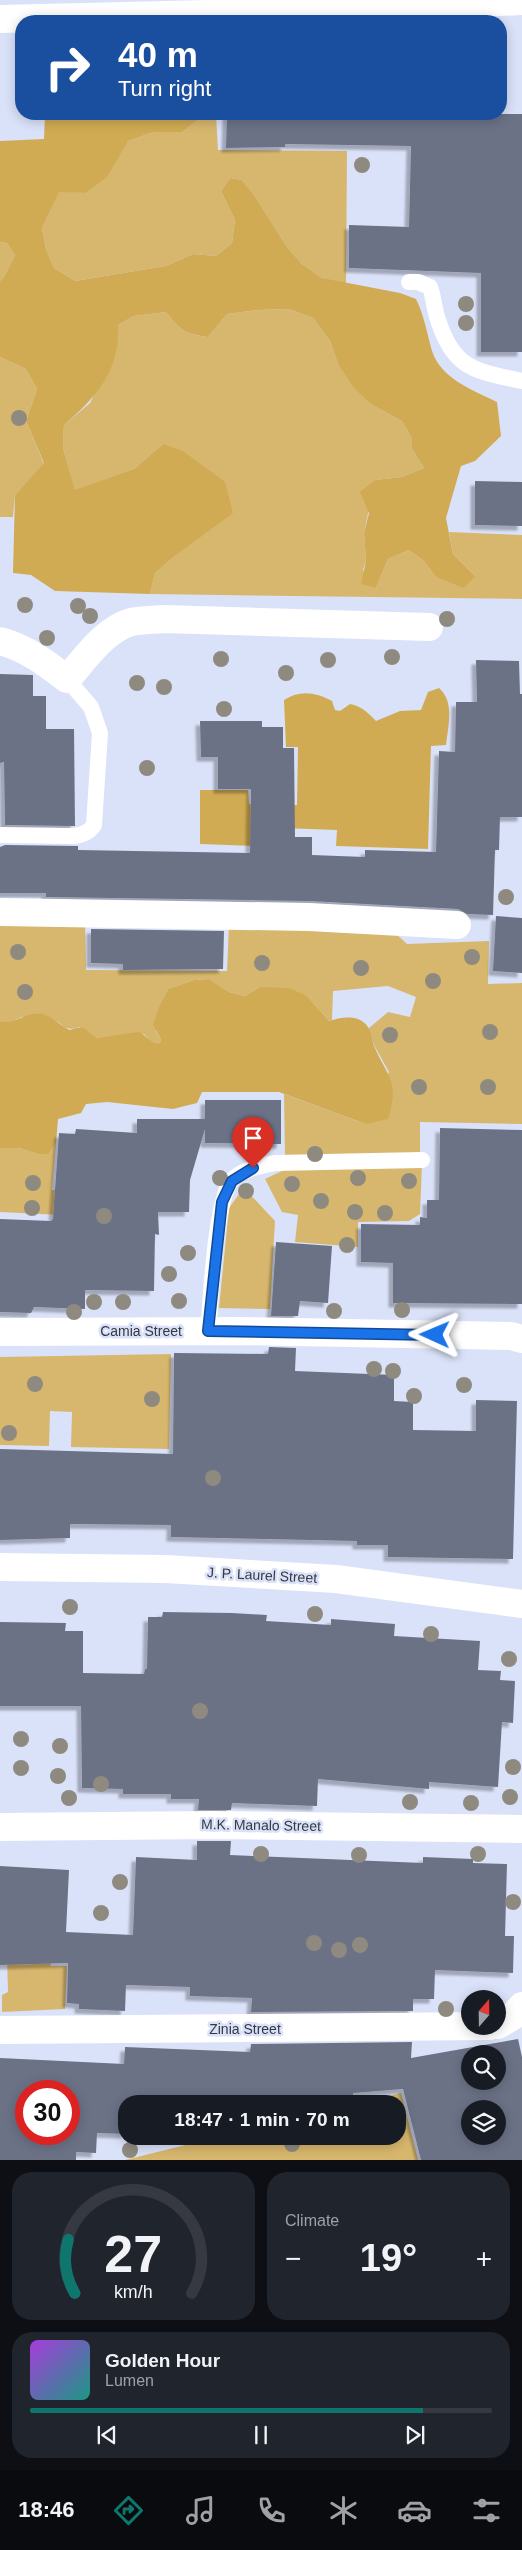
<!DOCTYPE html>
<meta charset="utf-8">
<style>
body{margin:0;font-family:Arial,sans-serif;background:#20242c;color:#f1f3f6;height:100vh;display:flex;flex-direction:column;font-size:19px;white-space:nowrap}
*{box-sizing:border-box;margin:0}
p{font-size:16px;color:#9ea1a6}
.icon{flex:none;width:28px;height:28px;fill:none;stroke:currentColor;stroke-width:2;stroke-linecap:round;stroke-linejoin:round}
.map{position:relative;height:2160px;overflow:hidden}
.details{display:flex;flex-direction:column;gap:12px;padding:12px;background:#0d0f14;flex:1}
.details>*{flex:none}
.guide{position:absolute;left:15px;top:15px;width:492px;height:105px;border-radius:20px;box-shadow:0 2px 12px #0003;background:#1a4fa0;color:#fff;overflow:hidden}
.needle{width:32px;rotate:20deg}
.buttons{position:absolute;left:461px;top:1990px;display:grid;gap:10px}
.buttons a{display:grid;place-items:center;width:45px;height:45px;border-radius:50%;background:#171b24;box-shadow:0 2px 12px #0003;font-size:25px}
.speed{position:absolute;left:15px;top:2080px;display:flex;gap:10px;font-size:25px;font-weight:700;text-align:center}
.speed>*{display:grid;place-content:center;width:65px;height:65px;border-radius:50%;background:#171b24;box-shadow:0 2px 12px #0003;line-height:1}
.speed .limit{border:8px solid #d22;background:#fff;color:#111}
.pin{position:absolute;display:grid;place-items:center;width:42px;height:42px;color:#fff;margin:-51px -21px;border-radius:50% 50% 50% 0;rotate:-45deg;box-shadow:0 0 5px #0007}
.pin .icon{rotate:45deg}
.me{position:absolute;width:55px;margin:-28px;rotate:271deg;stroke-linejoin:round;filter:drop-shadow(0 0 4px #0008)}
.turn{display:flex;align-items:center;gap:18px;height:105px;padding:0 20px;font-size:22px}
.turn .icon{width:65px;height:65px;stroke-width:2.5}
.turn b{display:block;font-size:35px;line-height:42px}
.big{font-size:38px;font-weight:700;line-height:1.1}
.details .widget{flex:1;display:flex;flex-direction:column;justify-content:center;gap:8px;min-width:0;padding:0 18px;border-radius:20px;background:#20242c}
.details .dial{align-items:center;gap:0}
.dial svg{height:130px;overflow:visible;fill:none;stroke:#363941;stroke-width:7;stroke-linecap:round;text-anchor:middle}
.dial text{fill:#f1f3f6;stroke:none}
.song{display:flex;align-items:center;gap:15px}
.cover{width:60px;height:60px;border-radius:8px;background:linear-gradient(135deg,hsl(280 70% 55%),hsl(170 70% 35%))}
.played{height:5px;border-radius:2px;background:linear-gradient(90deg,#0f766e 85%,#363941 85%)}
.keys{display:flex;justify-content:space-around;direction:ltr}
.heat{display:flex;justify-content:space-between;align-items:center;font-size:28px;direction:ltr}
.details .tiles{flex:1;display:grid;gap:12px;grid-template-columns:1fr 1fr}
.widget:last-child{grid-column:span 2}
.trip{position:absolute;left:118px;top:2095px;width:288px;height:50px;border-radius:20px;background:#171b24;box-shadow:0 2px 12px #0003;font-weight:700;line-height:50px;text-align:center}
.tab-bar{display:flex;height:80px;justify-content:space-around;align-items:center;background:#090b0e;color:#9ea1a6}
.tab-bar .icon{width:35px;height:35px}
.tab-bar .active{color:#0f766e}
.tab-bar b{font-size:22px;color:#f1f3f6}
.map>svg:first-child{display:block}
.green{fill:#d7b76d}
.forest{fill:#d0ab53}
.building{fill:#6c7286;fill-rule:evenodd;filter:url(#shadow)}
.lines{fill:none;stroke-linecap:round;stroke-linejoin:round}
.lane{stroke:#fff;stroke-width:16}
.street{stroke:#fff;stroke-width:28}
.secondary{stroke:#fff;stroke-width:28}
.tree{fill:#8f8a7f}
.route-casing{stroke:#114b97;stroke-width:12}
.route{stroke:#1a73e8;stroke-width:9}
.labels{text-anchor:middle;stroke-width:5;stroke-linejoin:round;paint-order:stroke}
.street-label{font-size:14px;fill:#363941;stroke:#dae2f9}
</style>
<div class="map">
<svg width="522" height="2160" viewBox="0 0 522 2160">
<defs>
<filter id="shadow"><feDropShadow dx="-4.5" dy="4.5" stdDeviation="1" flood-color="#0004"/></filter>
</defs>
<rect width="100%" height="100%" fill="#dae2f9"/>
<path class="green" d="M206 114H216L218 150 347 151 346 284 322 278 302 264 287 247 254 195 242 180 230 178 221 191 235 220 232 243 216 256 193 254 166 266 75 281 54 268 46 249 42 228 59 191 85 193 128 141 154 132H182Z
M0 242 7 243 15 255 4 277 0 281Z
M289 309 313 318 330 341 338 364 372 405 402 421 412 439V449L424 468 402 477 375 480 364 533 366 561 363 570 376 588 388 559 409 550 424 561 436 577 475 576 453 554 449 532 522 535V599L150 594 155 573 176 555 163 444 134 469 75 491 63 448 64 425 90 403 116 352 118 325 134 316 166 312C180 330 185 334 208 337L227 314 258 310Z
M0 357 26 369 37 389 26 421 44 464 15 495 13 517H0Z
M0 919 85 920 86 970 227 971 229 923 395 933 407 944 489 941 488 984 522 983V1124L420 1122V1155L285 1156 284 1094 366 1124 389 1072 374 1045 369 1028 388 1012 410 1017 416 997 388 986 333 991 332 1020 329 1021 307 996 260 987 245 996 229 992 209 979 194 980 168 989 160 1004 156 1031 161 1039 160 1043C152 1046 149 1039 144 1034L97 1038 79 1027C61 1033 64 1021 50 1019 43 1018 29 1015 22 1017 14 1020 10 1024 0 1021Z
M56 1143 52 1190 122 1195V1218L0 1212V1148H19L38 1154H49Z
M422 1164 420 1214 409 1221 358 1222V1247L295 1242 298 1215 282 1212 265 1179 284 1170Z
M246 1190 275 1221 270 1309 219 1308 229 1208 239 1194Z
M171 1354 169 1449 71 1447 72 1412 50 1411 49 1446 0 1445V1357Z
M7 1957H50L51 1966H67L65 2009 2 2012V1995L8 1992Z
M401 2093 418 2160H125L222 2136H396V2104H356Z"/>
<path class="forest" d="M45 114H206L182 132H154L128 141 107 177 85 193 59 192 42 228 46 249 54 268 75 281 166 266 193 254 216 256 232 243 235 220 221 191 230 178 242 180 254 195 287 247 302 264 322 278 400 293 416 299C424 315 427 333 432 351 441 379 473 390 497 402L501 436 475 461 461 466 446 518 453 554 475 576 464 588 436 577 424 561 409 550 388 559 376 588 361 584 366 561 364 533 369 513 360 492 375 480 402 477 424 468 412 449V439L402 421 372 405 354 388 338 364 330 341 313 318 289 309 258 310 227 314 208 337C185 334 180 330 166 312L134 316 118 325C118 333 118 344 116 352 109 384 87 405 64 425L63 448 75 490 134 469 163 444 183 451 225 482 233 513 176 555 155 573 150 594 55 591 31 575 13 573 15 495 44 463 26 421 37 389 26 369 0 357V281L4 277 15 255 7 243 0 242V141L44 139Z
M439 688C455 702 448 726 446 745L431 746 428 849 336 846 337 830 255 827V846L200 844V790H248L249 804 297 805 298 747H286L284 700C300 690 315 692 332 701L335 710 340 711 350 704C362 706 368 713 376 721L400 711 421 710 428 692Z
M209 979 229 992 245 996 260 987 289 988 307 996 329 1021C342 1017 359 1014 368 1027 372 1032 372 1040 374 1046 388 1078 400 1081 388 1119L366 1124 279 1092H202L197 1103 173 1109 107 1102 86 1104 81 1113 58 1119 56 1143 49 1154H38L19 1148H0V1021C16 1025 26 1011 42 1014 53 1016 60 1026 70 1030 87 1024 84 1030 97 1038L138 1032C147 1034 151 1046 160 1043L161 1039 153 1025 160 1004 168 989 194 980Z"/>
<path class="building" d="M227 114H522V352H481V273L349 268V225L409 227 411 146 285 144V147L226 148Z
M475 481 522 482V526L475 525Z
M476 660 519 661 520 694H522V817H500L499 850H495L493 915 467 914 458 909 309 901 46 897V893H0V847L5 845 78 846V850L250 853 251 789H218V757H201L200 721H262V727H283V748H294L295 837H312V855L365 857V850L436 852 439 751 455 752 456 702H477Z
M0 674 33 675V696H46V729H74L75 826 5 825 4 762 0 763Z
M496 916 522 918V973L493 971Z
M91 929 224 931 223 969 123 970V964L91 963Z
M205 1100H281V1144L205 1143V1129L190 1180 189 1212H158L159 1235 155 1234 154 1291 85 1290V1309L34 1307 31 1313 0 1312V1219L51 1221 53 1219 59 1133 75 1134 76 1129 137 1133V1119H205Z
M440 1128 522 1130V1304L393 1303V1263L361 1262V1224L420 1225V1217L427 1218V1200H439Z
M276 1242 332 1246 328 1303 300 1301 298 1316H271Z
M269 1347 296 1348 295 1371 394 1375V1401L413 1402V1430L476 1431V1400L517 1401 513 1559 388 1557V1545H357V1541L171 1537V1525L70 1524V1538L0 1540V1449L173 1454 174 1353 268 1354Z
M163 1612 232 1613 267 1615 266 1621 331 1625V1619L395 1624 394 1636 480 1641 478 1670 501 1671 500 1680 515 1681 513 1723 502 1722 498 1787 429 1782V1789L318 1779 317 1806 232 1803 231 1810H198L199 1799H171V1794H123V1789L82 1788 81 1706H0V1622L66 1623 65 1631H83V1673L144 1674 145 1669H147L148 1617H162Z
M197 1841H231L230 1855 423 1863V1857L473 1859V1863L507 1864 505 1936H514L513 1973 435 1970 434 1999H413V2011L251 2012 252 1998 190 1996V1987L126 1985 125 2011 79 2009V2004L67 2003 68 1963 0 1965V1866L69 1870 66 1932 133 1935 136 1857 197 1860Z
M518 2039 522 2057V2160H421L403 2089 353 2093V2098L308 2102V2104H126V2134L97 2133 96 2153 76 2152V2160H0V2058L124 2064 125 2047 250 2052 251 2044 412 2042 411 2058ZM470 2054H498V2081H470ZM26 2091H69V2134H26ZM470 2109H498V2136H470Z"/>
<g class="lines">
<path class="lane" d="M409 282H418L430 287C434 298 434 309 438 320 454 370 476 371 522 381
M0 835 75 836C83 834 89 833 94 825L100 733 91 707 67 679
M208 1331C211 1301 215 1199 232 1180 243 1169 260 1166 275 1163L422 1160"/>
<path class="street" d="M0 19 251 13 522 1
M0 641C26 648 46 663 67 679 85 659 104 630 131 622 141 620 153 620 163 619L429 627
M0 912 309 917 457 925
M0 1332 247 1331 511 1336 522 1339
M0 1827 213 1825 522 1829
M498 2025 513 2016 522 2006
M0 2030 490 2026"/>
<path class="secondary" d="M0 1567 165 1569 336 1579 522 1604"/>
</g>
<g class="tree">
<circle cx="362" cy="165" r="8"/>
<circle cx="466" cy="304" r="8"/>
<circle cx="466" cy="323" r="8"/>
<circle cx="19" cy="418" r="8"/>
<circle cx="25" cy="605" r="8"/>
<circle cx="78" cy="606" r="8"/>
<circle cx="90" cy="616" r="8"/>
<circle cx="447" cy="619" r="8"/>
<circle cx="47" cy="638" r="8"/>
<circle cx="392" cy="657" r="8"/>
<circle cx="221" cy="659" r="8"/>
<circle cx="328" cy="660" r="8"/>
<circle cx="286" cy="673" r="8"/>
<circle cx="137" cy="683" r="8"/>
<circle cx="164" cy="687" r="8"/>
<circle cx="224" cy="709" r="8"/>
<circle cx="147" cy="768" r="8"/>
<circle cx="506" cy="897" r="8"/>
<circle cx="18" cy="952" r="8"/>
<circle cx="472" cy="957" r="8"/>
<circle cx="262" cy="963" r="8"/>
<circle cx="361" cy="968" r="8"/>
<circle cx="433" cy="981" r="8"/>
<circle cx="25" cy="992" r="8"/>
<circle cx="490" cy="1032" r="8"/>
<circle cx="390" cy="1035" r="8"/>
<circle cx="419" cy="1087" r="8"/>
<circle cx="488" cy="1087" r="8"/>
<circle cx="315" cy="1154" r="8"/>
<circle cx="220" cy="1178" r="8"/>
<circle cx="358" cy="1178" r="8"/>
<circle cx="409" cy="1181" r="8"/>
<circle cx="33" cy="1183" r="8"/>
<circle cx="292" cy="1184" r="8"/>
<circle cx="246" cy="1191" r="8"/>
<circle cx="321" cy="1201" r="8"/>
<circle cx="32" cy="1208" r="8"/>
<circle cx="355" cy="1212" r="8"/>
<circle cx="385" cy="1213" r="8"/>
<circle cx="104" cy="1216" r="8"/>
<circle cx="347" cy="1245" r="8"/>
<circle cx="188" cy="1253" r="8"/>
<circle cx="169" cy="1274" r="8"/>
<circle cx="179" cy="1301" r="8"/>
<circle cx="94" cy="1302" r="8"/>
<circle cx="123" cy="1302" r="8"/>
<circle cx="402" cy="1310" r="8"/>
<circle cx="334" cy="1311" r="8"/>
<circle cx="74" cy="1312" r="8"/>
<circle cx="374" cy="1369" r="8"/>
<circle cx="393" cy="1371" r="8"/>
<circle cx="35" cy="1384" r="8"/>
<circle cx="464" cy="1385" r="8"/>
<circle cx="414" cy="1396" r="8"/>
<circle cx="152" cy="1399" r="8"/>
<circle cx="9" cy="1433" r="8"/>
<circle cx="213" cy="1478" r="8"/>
<circle cx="70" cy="1607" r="8"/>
<circle cx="315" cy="1614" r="8"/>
<circle cx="431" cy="1634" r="8"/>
<circle cx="509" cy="1659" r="8"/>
<circle cx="200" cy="1711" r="8"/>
<circle cx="21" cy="1739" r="8"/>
<circle cx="60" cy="1746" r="8"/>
<circle cx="513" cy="1767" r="8"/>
<circle cx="21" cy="1768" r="8"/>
<circle cx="58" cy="1776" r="8"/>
<circle cx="101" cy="1784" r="8"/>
<circle cx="510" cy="1797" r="8"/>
<circle cx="69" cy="1798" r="8"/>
<circle cx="410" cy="1802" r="8"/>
<circle cx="471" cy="1803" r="8"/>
<circle cx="261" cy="1854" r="8"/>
<circle cx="478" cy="1854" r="8"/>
<circle cx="359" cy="1855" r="8"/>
<circle cx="120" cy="1882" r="8"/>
<circle cx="513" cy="1902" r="8"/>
<circle cx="101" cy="1913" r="8"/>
<circle cx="314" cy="1943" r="8"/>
<circle cx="360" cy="1945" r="8"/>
<circle cx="339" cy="1950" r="8"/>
<circle cx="446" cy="2009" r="8"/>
<circle cx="292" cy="2144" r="8"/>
<circle cx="130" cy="2150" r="8"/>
</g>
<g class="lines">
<defs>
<path id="route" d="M253 1168 232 1181 222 1202 208 1331 435 1335"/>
</defs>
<use href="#route" class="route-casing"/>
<use href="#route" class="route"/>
</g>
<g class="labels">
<g class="street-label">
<text x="141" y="1336">Camia Street</text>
<text transform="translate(262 1575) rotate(3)" y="5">J. P. Laurel Street</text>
<text transform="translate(261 1825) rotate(1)" y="5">M.K. Manalo Street</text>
<text x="245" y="2034">Zinia Street</text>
</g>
</g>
</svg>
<div class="buttons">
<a><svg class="needle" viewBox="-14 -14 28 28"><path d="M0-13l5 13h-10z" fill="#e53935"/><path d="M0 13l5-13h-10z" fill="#9ea1a6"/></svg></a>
<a><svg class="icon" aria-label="search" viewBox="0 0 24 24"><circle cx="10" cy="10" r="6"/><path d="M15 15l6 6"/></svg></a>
<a><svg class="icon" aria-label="layers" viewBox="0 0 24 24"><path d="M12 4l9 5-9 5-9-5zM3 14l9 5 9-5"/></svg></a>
</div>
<div class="speed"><div class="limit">30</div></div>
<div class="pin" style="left:253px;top:1168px;background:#d93025"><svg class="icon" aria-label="arrive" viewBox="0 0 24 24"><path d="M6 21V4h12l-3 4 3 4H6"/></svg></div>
<svg class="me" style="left:435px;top:1335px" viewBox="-20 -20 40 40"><path d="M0-17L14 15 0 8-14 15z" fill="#1a73e8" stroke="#fff" stroke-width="4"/></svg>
<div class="trip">18:47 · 1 min · 70 m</div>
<div class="guide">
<div class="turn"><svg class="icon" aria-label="right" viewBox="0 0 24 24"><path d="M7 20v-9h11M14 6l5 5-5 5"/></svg><div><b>40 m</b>Turn right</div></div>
</div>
</div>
<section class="details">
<div class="tiles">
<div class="widget dial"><svg viewBox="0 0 100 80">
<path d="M14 69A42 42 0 1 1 86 69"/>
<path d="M14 69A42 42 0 0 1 10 36" stroke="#0f766e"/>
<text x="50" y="56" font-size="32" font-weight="700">27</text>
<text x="50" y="72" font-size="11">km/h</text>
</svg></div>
<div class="widget"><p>Climate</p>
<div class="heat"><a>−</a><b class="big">19°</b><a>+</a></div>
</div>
<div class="widget">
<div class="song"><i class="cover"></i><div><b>Golden Hour</b><p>Lumen</p></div></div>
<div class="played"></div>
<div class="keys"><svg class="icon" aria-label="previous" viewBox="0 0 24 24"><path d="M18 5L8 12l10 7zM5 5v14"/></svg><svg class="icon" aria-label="pause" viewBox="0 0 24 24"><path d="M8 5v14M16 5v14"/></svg><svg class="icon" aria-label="next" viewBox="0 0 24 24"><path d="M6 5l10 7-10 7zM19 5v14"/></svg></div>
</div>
</div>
</section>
<nav class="tab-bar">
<b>18:46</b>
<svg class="icon active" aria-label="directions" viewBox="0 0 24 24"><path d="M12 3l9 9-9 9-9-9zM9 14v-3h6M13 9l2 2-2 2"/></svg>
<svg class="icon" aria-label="music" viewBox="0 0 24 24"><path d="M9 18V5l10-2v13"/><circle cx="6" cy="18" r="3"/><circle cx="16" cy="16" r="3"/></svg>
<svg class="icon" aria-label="phone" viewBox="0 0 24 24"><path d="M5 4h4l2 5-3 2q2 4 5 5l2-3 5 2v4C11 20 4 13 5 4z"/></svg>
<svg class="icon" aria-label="climate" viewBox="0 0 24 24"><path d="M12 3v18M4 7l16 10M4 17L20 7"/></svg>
<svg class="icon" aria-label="car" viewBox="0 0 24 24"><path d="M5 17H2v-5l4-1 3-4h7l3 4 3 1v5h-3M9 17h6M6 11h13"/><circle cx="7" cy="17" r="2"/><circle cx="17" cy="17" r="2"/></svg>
<svg class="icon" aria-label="filters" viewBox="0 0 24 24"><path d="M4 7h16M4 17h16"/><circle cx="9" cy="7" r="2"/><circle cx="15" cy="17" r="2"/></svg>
</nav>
